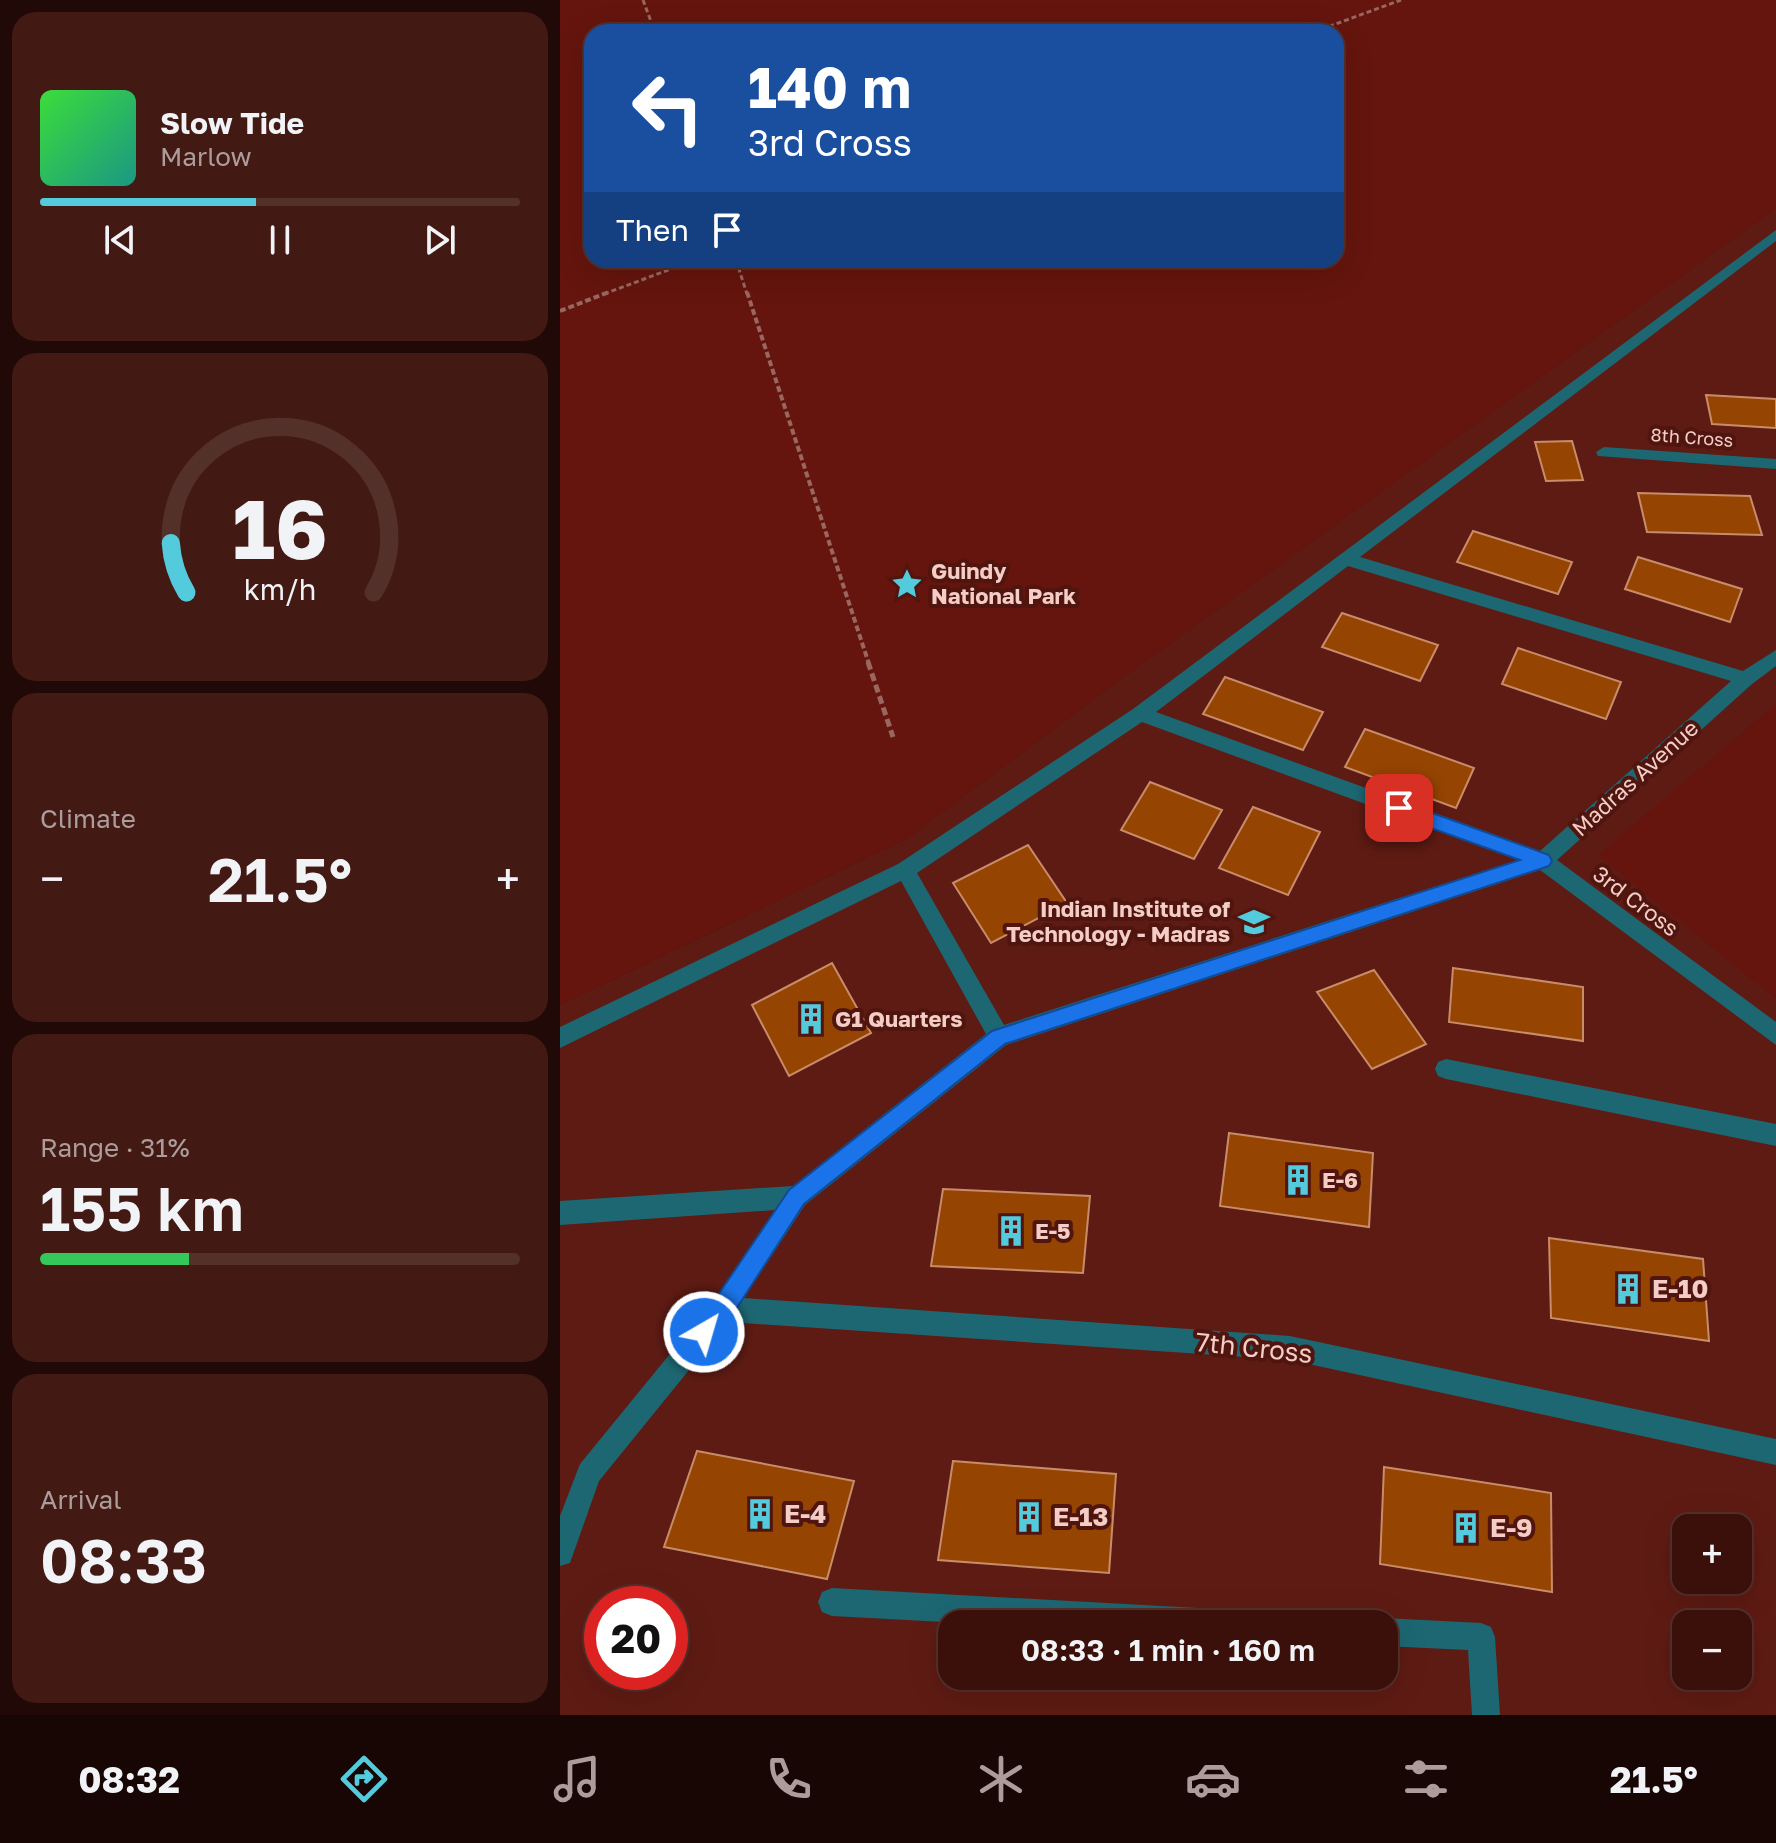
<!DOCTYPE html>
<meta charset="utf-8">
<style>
body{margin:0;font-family:"Golos Text",sans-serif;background:#421913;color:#f1f3f6;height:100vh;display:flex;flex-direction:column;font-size:30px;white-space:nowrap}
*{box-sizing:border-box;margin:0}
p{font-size:26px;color:#ac9d9c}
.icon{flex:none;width:44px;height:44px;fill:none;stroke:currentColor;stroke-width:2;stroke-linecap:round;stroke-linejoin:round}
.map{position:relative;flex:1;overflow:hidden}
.panel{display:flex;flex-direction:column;gap:12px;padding:12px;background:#200906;width:560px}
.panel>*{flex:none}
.top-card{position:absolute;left:24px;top:24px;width:760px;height:244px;border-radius:24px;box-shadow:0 8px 32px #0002,0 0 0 2px #54302b;background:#1a4fa0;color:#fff;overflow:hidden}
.fabs{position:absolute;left:1112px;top:1514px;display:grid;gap:16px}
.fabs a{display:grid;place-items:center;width:80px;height:80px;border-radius:16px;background:#3b100a;box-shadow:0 8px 32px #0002,0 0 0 2px #54302b;font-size:40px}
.speed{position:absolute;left:24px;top:1586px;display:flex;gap:16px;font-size:40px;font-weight:700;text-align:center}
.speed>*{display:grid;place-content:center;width:104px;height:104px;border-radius:50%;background:#3b100a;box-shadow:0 8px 32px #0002,0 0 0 2px #54302b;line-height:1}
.speed .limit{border:12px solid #d22;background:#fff;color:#111}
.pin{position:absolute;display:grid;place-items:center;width:68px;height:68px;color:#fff;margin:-34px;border-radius:16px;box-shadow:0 4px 12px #0006}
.me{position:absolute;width:88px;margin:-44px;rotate:38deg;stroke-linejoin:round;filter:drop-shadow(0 0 6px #0008)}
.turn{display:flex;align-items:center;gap:28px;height:168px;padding:0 32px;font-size:36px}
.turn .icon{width:104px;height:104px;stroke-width:2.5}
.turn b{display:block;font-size:56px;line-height:68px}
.then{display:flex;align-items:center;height:76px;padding:0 32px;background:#0003;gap:16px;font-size:30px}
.big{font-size:60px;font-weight:600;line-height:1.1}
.panel .tile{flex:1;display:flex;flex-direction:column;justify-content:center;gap:12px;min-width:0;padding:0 28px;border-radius:24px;background:#421913}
.panel .dial{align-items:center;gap:0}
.dial svg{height:208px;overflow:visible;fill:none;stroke:#54302b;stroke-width:7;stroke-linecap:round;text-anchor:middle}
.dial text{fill:#f1f3f6;stroke:none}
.song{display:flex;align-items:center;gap:24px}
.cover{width:96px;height:96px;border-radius:12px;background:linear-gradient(135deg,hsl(120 70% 55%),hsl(170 70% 35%))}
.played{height:8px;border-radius:4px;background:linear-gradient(90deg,#54cadd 45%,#54302b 45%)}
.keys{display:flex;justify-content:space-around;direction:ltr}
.heat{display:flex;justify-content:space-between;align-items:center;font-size:44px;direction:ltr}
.charge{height:12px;border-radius:6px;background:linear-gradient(90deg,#34c759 31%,#54302b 0)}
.trip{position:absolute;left:378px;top:1610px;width:460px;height:80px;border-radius:24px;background:#3b100a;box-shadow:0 8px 32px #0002,0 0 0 2px #54302b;font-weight:600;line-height:80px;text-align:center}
.dock{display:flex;height:128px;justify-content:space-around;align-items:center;background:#180604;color:#ac9d9c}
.dock .icon{width:56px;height:56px}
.dock .on{color:#54cadd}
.dock b{font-size:36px;color:#f1f3f6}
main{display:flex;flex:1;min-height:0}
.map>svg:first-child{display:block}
.built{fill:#5e1b13;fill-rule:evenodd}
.green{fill:#65150d;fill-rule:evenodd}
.building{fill:#954402;stroke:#c98c6a;stroke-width:2}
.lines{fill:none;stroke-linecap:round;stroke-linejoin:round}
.path-far2{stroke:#986760;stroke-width:3;stroke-dasharray:5 3;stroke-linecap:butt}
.path-far1{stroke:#986760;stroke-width:4;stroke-dasharray:6 3;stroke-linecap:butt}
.path{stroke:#986760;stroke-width:5;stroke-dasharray:8 4;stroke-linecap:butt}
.lane{fill:#1d6772;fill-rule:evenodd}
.route{fill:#1a73e8;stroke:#114b97;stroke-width:2}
.labels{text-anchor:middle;stroke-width:8;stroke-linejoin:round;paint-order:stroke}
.far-street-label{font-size:18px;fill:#f3cdc6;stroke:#4f150e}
.poi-label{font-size:22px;font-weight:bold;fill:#f3cdc6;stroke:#4f150e;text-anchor:start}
.street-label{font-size:22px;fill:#f3cdc6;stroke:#4f150e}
.near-poi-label{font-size:26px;font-weight:bold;fill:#f3cdc6;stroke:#4f150e;text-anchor:start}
.near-street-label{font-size:26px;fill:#f3cdc6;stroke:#4f150e}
</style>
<main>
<section class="panel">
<div class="tile">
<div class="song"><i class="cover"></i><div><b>Slow Tide</b><p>Marlow</p></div></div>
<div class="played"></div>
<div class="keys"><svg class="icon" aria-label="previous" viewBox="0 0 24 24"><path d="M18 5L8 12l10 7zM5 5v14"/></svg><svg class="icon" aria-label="pause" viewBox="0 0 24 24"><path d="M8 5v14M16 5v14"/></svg><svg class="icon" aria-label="next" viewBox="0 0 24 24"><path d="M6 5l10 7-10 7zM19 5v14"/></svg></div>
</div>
<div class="tile dial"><svg viewBox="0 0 100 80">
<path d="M14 69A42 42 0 1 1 86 69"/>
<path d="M14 69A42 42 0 0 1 8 50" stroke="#54cadd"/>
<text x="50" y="56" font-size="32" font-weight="700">16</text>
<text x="50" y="72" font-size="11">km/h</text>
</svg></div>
<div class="tile"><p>Climate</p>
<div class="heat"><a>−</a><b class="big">21.5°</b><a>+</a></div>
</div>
<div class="tile"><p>Range · 31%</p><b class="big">155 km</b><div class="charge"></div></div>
<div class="tile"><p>Arrival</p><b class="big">08:33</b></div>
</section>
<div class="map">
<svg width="1216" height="1715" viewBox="0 0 1216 1715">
<rect width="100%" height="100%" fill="#4f150e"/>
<path class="built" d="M1216 208V1715H0V1005L346 839 562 678ZM1126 1528H1178V1580H1126ZM42 1604H110V1672H42ZM392 1624H824V1676H392ZM1126 1624H1178V1676H1126Z"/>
<path class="green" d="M0 0H1216V208L562 678 346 839 0 1005ZM32 32H776V260H32Z
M1216 704V999L1038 855Z"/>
<path class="building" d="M1146 395 1216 399V428L1152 424Z
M1012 441 1023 480 986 481 975 442Z
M1078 493 1190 496 1202 535 1087 532Z
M913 531 1012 562 998 594 897 562Z
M1078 557 1182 589 1170 622 1065 589Z
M782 613 878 645 860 681 762 647Z
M958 648 1061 682 1046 719 942 684Z
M665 677 763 712 743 750 643 714Z
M805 729 914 768 896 808 785 767Z
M590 782 662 810 634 859 561 830Z
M693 807 760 832 728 895 659 868Z
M468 845 507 903 431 943 393 883Z
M272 963 311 1033 229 1076 192 1005Z
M893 968 1023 987V1041L889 1022Z
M814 970 866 1044 812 1069 757 992Z
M669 1133 813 1153 809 1227 660 1206Z
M383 1189 530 1196 523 1273 371 1266Z
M989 1238 1143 1259 1149 1341 991 1318Z
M137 1451 294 1481 267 1579 104 1547Z
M393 1461 556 1474 549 1573 378 1560Z
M824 1467 991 1493 992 1592 820 1564Z"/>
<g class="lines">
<path class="path-far2" d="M83 0 95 32
M754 32 841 0
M176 260 187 294
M44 294 135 260"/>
<path class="path-far1" d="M187 292 309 664
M0 311 49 292"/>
<path class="path" d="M308 662 333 737"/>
<path class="lane" d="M1216 230V241L800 557 1183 671 1216 650V666L1192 684 997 860 1216 1022V1045L980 870 446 1045 245 1205 184 1298 730 1336 1216 1439V1465L730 1360 168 1322 39 1481 10 1563 0 1566V1516L20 1464 154 1300 215 1210 0 1225V1201L233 1186 426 1034 341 881 0 1048V1027L338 864 573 709ZM788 566 1171 681 980 851 596 712ZM582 722 958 860 444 1025 357 873Z
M1044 447 1216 459V469L1038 456 1036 452Z
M886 1059 1216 1124V1146L886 1079 878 1076 875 1069 878 1062Z
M272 1588 675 1610 685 1614 689 1624H422L272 1616 262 1612 258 1602 262 1592Z
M824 1618 921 1623 931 1627 935 1637 940 1715H912L908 1650 824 1646V1624H813Z"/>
</g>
<path class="route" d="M839 801 989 855 992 861 989 866 983 868 445 1044 244 1204 171 1317 152 1340 144 1344 136 1340 133 1332 229 1190 432 1031 960 860 832 814 830 808Z"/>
<defs>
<symbol id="sight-bare" viewBox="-9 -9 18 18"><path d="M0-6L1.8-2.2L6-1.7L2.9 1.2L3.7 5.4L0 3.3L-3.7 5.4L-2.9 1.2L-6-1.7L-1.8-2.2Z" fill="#54cadd" stroke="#4f150e" stroke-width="2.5" paint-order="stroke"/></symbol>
<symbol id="university-bare" viewBox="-9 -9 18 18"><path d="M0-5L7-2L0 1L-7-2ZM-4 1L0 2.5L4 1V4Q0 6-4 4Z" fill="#54cadd" stroke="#4f150e" stroke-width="2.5" paint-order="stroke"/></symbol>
<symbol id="building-bare" viewBox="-9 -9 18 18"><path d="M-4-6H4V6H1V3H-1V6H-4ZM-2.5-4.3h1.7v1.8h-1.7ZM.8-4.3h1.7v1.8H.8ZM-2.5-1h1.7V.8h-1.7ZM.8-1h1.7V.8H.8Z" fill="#54cadd" stroke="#4f150e" stroke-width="2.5" paint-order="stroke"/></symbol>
</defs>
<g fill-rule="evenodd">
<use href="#sight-bare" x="325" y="562" width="44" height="44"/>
<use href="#university-bare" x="672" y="900" width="44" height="44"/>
<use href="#building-bare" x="229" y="997" width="44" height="44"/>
<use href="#building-bare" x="716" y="1158" width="44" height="44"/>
<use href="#building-bare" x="429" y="1209" width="44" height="44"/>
<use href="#building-bare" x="1046" y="1267" width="44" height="44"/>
<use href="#building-bare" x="178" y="1492" width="44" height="44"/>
<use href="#building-bare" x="447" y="1495" width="44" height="44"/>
<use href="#building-bare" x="884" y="1506" width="44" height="44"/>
</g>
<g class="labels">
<g class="far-street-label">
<text transform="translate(1132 438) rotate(4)" y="6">8th Cross</text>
</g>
<g class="poi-label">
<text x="371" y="579">Guindy<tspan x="371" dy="25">National Park</tspan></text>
<text x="670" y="917" text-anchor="end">Indian Institute of<tspan x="670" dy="25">Technology - Madras</tspan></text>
<text x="275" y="1027">G1 Quarters</text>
<text x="762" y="1188">E-6</text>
<text x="475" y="1239">E-5</text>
</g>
<g class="street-label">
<text transform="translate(1075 778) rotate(-42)" y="8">Madras Avenue</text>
<text transform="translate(1076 901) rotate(37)" y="8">3rd Cross</text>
</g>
<g class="near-poi-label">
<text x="1092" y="1298">E-10</text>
<text x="224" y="1523">E-4</text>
<text x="493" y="1526">E-13</text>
<text x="930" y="1537">E-9</text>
</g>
<g class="near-street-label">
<text transform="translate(694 1348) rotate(6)" y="9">7th Cross</text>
</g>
</g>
</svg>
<div class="fabs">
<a>+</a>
<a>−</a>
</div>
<div class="speed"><div class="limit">20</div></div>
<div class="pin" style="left:839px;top:808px;background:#d93025"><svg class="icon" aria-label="arrive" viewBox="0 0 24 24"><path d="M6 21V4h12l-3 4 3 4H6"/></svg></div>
<svg class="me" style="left:144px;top:1332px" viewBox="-20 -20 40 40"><circle r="17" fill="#1a73e8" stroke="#fff" stroke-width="3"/><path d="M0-11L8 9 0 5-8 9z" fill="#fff"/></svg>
<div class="trip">08:33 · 1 min · 160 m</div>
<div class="top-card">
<div class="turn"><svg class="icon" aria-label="left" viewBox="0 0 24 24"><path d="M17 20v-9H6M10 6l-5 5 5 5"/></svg><div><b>140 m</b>3rd Cross</div></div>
<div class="then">Then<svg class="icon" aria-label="arrive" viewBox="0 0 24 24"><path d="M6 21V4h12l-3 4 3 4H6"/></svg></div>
</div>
</div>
</main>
<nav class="dock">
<b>08:32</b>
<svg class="icon on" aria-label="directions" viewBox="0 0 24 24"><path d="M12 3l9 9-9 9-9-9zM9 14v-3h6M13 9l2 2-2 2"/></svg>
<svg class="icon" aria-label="music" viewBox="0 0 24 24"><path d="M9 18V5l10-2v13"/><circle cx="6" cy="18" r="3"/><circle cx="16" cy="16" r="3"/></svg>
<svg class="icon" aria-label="phone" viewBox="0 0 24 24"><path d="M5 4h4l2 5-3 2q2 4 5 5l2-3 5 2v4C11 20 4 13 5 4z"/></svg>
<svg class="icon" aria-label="climate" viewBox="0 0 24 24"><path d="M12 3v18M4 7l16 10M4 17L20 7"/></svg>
<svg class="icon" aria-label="car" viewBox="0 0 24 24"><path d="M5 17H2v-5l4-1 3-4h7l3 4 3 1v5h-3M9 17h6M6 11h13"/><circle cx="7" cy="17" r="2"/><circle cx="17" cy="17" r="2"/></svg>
<svg class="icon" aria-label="filters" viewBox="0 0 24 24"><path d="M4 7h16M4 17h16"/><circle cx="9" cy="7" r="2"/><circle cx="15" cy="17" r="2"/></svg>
<b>21.5°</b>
</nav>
